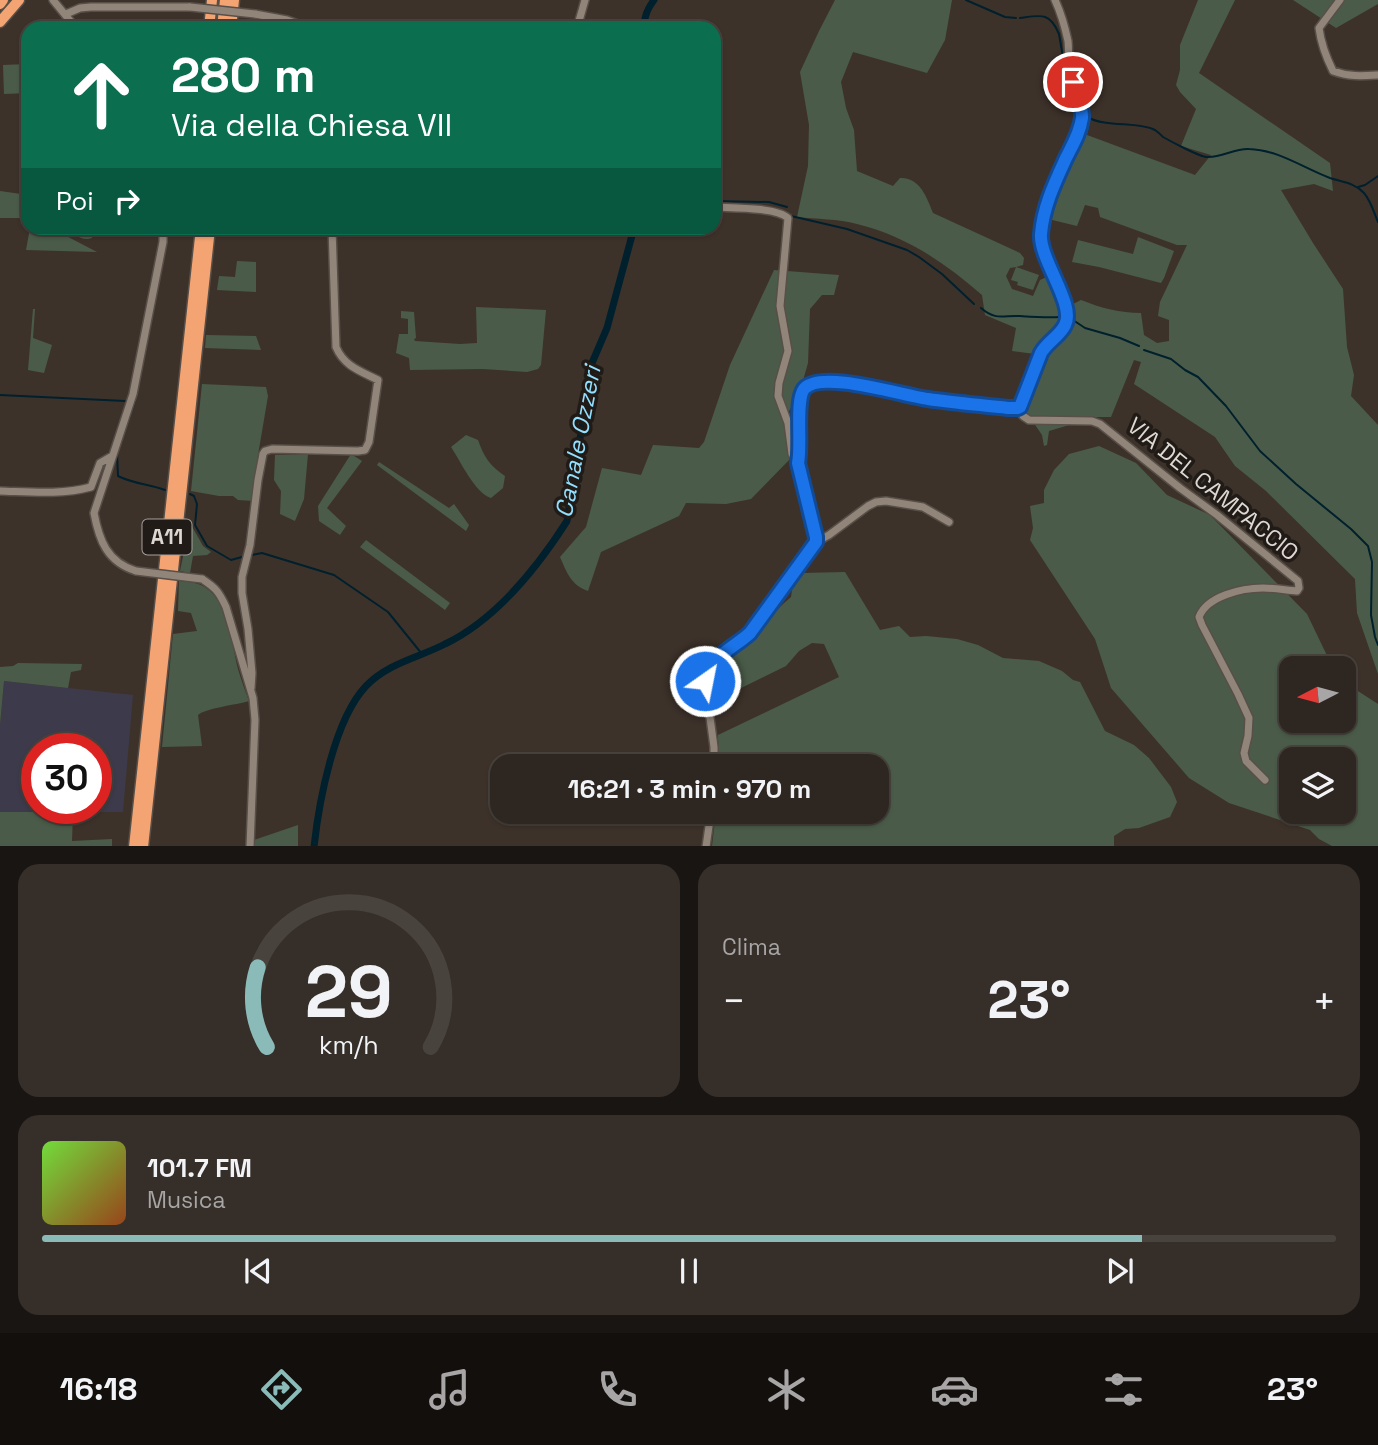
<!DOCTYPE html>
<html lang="it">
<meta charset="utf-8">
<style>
body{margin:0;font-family:"Space Grotesk",sans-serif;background:#362e29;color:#f1f3f6;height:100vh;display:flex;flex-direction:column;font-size:26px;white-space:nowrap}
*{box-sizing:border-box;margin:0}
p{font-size:23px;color:#a7a5a5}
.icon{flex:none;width:38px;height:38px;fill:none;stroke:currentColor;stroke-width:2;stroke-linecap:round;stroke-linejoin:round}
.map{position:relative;height:846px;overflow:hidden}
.drawer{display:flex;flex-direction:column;gap:18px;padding:18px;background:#191512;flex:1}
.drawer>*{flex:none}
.guide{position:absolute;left:21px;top:21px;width:700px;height:214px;border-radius:21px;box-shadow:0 2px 5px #0004,0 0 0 2px #49433e;background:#0b6e4f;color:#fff;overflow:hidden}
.needle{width:46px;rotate:264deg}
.buttons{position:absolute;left:1279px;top:656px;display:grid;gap:14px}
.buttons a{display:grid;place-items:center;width:77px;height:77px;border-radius:14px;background:#2e2620;box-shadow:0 2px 5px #0004,0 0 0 2px #49433e;font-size:35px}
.speed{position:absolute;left:21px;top:733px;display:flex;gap:14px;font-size:35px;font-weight:700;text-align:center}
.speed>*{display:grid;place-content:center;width:91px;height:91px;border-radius:50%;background:#2e2620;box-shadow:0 2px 5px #0004,0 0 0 2px #49433e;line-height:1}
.speed .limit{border:10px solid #d22;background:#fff;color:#111}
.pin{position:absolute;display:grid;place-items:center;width:60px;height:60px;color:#fff;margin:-30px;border:4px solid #fff;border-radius:50%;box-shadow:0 2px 7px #0007}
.me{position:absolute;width:77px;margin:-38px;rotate:33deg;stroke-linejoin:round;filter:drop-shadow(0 0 5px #0008)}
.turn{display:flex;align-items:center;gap:24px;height:147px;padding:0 35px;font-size:32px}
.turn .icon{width:91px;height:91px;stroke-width:2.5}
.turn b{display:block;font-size:49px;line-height:60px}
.then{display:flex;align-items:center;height:66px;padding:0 35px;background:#0003;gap:14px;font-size:26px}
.big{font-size:52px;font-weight:800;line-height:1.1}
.drawer .widget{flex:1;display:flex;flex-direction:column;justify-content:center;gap:10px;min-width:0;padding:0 24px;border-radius:21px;background:#362e29}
.drawer .dial{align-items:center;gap:0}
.dial svg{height:182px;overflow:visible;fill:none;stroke:#49433e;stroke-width:7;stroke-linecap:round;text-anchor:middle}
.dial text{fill:#f1f3f6;stroke:none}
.song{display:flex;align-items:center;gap:21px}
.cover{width:84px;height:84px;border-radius:10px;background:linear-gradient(135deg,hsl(100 70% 55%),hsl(20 70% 35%))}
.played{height:7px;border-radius:4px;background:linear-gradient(90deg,#8bbbb9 85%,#49433e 85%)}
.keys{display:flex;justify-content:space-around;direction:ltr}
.heat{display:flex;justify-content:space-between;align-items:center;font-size:38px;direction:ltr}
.drawer .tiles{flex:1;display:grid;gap:18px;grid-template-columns:1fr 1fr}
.widget:last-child{grid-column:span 2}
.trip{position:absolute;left:490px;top:754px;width:399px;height:70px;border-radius:21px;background:#2e2620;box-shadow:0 2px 5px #0004,0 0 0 2px #49433e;font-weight:800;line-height:70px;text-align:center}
.dock{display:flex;height:112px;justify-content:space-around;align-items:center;background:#120f0d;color:#a7a5a5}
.dock .icon{width:49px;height:49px}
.dock .selected{color:#8bbbb9}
.dock b{font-size:32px;color:#f1f3f6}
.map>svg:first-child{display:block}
.industrial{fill:#3d3a4b;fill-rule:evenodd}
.green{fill:#4a5c49;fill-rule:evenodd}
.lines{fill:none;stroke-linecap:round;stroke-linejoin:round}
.stream{stroke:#00202d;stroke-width:2}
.canal{stroke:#00202d;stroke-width:7}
.minor-casing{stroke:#584f48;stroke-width:10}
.highway-casing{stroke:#584f48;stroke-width:13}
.minor{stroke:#91857a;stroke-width:7}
.highway{stroke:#f4a472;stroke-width:10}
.minor-bridge-casing{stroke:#584f48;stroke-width:10;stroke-linecap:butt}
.minor-bridge{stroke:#91857a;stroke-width:7}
.route-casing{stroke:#114b97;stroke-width:18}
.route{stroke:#1a73e8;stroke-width:12}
.labels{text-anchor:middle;stroke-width:7;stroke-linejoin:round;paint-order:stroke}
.shield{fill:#201b17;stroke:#a69f9a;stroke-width:2}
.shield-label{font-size:21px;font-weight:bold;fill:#dfd8d2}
.street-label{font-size:23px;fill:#dfd8d2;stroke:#201b17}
.water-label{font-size:24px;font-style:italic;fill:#93dffe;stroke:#201b17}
</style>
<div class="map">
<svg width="1378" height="847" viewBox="0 0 1378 847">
<rect width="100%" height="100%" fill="#3d322a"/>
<path class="industrial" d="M4 681 133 695 123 812H0V725ZM37 749H96V808H37Z"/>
<path class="green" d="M835 0H952L945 40 927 73 853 52 841 82 846 108 854 130 857 171 893 186 900 178C920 177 927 198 933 213L1020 253 1024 258 1023 265 1016 267 1039 275 1033 290 1017 285 1018 282 1011 280 1016 267 1010 268 1006 276 1012 289 1033 296 1040 280 1049 276 1058 297 1064 322 1035 354 1012 351 1016 328 985 315 982 295C944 262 906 236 857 224 838 219 817 219 797 217L808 166 809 125 800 72 819 31Z
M1198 0H1235L1199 73 1330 163 1333 191 1314 184 1281 190 1313 243 1343 289 1347 347 1354 375 1351 396 1378 425V674L1357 613 1355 579 1266 491 1235 466 1215 437 1134 384 1141 362 1134 360 1111 417H1096L1049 431 1047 445 1044 446 1042 435 1025 410 1045 354 1072 325 1069 306 1081 300C1101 308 1120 313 1141 313L1144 335 1157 343 1169 341V320L1158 316 1160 302 1187 245H1177L1100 217 1098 208 1085 205 1077 226 1040 217 1056 173 1078 126 1079 112 1091 115 1087 135 1195 175 1211 155 1181 146 1196 109 1180 92 1176 85 1180 70V45Z
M1293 0H1378V4L1336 28Z
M28 64V93L4 94 3 65Z
M0 191 28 195V218H0Z
M30 228H51L97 252 26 250Z
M64 228H95L92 238C82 242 72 233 64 228Z
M1138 237 1174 251 1164 278 1161 283 1099 267 1072 262 1078 240 1133 254Z
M237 261 256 262V292L217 290 219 276 235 277Z
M774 270 839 275 834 295H822L810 309 808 363 802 384 785 420 790 459 751 499 726 504 686 503 679 516 601 552 588 591C571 585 567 573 560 557L586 527 602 468 641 475 653 445 699 448 704 442 730 365Z
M476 307 546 310 541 365 538 369 527 372 483 369 410 370 409 358 396 353 399 334H408V319L401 318V311L414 312 416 338 414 339 415 341 460 344 477 343Z
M33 309H35L33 338 52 345 44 373 28 370Z
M206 335 256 336 261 350 205 348Z
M202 384 266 387 268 396 258 455 254 501 238 500 233 496H219L191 491Z
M466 435 478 440C484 457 490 466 505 476L503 488 491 498C475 493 461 462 451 447Z
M1099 446 1136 463 1167 495 1210 515 1307 614 1333 668H1292V721H1344V682L1378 704V846H1332L1319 839 1310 830 1229 803 1189 778 1111 688 1095 639 1030 540 1033 528 1030 506 1044 503V490L1054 470 1069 454ZM1292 760H1344V812H1292Z
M308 454 304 499 295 521 280 514 281 491 274 480 275 455Z
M351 454 362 461 327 508 346 526 340 535 319 521 318 506Z
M379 462 449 508 454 504 469 525 466 531 377 465Z
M190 523 203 546 211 552 207 555 193 556 190 573 180 571Z
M366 540 450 603 445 610 360 547Z
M845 572 880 630 899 626 910 637 926 636 957 639 978 645 1003 658 1039 661 1062 671 1073 680 1080 682 1105 731 1134 745 1149 758 1171 787 1177 802 1170 817 1139 828 1125 829 1114 836V846H712L716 812H877V766H719L718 735 839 677 824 644 812 643 799 651 786 666 727 695 714 693C708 684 713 672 719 663 724 654 737 650 745 643 761 629 774 611 791 597L793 584 802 573Z
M179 581C188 582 198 582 206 588 228 602 232 645 238 669 241 680 245 690 249 701 236 705 206 708 198 715L202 746 162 747 173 634 197 631 191 613 178 611Z
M18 663 82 664 81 670 71 672 68 688 4 681 0 725V667L13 666Z
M0 812H73L72 841 112 839V846H0Z
M298 825V846H254V840Z"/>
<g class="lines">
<path class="stream" d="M966 0 1005 17 1016 18
M1020 18C1041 15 1050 12 1059 34L1070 98 1077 110
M1087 117C1107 128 1137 121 1155 130 1158 132 1161 135 1163 137 1170 141 1200 157 1207 157 1221 158 1235 148 1249 149 1279 150 1303 168 1330 178 1342 182 1355 183 1364 193 1371 201 1374 213 1378 222
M1358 187 1365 185 1378 176
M714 201 769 202 787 207
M791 216 847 229 907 250 919 257 942 274 974 304
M981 308C996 321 1003 315 1020 316 1034 317 1046 318 1061 317
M1070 318 1085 328 1120 338 1139 346
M1144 350 1171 359 1185 370 1198 377 1226 406 1260 451 1296 484 1351 529 1368 546 1372 562 1371 615 1375 637 1378 645
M0 395 125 401
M119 448 135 401
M117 453 118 476C133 484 150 484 165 490
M190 494 194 496 197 504 195 525 207 546 231 560 242 557
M252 555 262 553 334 575 388 612 422 654"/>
<path class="canal" d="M645 28C643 18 648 8 654 0
M314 847C319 801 334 720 366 686 388 663 418 658 445 644 497 619 537 568 567 521L592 363 607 328 634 228"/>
<defs>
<path id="minor" d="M53 0 76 28
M1340 0 1319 28C1321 44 1326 57 1333 71 1349 77 1362 76 1378 75
M66 14 80 8 91 7H190
M255 14 287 20 308 28
M577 28 585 0
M714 207C731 208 776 207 788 218L780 306 788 351 779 383 778 396 788 423 792 454 798 463 816 537 813 547 750 633C734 648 709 657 705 681L714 747V766
M1018 408 1023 416 1029 420 1092 421 1100 424 1180 488 1217 515 1298 581 1299 588 1297 591C1285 590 1274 588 1263 588 1242 588 1207 596 1199 617L1202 625 1238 694 1249 718 1248 736 1244 753 1246 761 1265 780
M798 463C802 445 795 401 804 389 820 369 904 396 928 399 955 403 982 405 1008 408H1018L1020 407C1026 391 1035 360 1044 347 1049 339 1061 333 1066 324 1075 304 1042 262 1041 239 1039 199 1068 165 1079 129 1086 109 1074 92 1070 73 1068 62 1069 51 1068 41 1065 27 1061 13 1055 0
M0 491C31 492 61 495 91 487L100 463 112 456
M816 542 829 535 868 506 876 502 886 501 923 507 949 522
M136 571C107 562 99 540 94 513L133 394 163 242V228
M202 579C216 588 219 592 226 607L253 698 255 720 250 847
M251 688 252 673 248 629 242 593V577L250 545 258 480 263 454 265 451 272 449 358 451 365 450 369 442 378 380C360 371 344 366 336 347L332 228
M706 847 711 812"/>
<path id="highway" d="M0 4 3 0
M0 22 19 0
M209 28 212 0
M222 28 225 0
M231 28 234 0
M134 847 201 228
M143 847 210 228"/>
</defs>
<use href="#minor" class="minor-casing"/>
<use href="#highway" class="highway-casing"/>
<use href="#minor" class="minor"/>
<use href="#highway" class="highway"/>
<defs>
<path id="minor-bridge" d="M190 7 255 14
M136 571 202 579"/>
</defs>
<use href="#minor-bridge" class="minor-bridge-casing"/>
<use href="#minor-bridge" class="minor-bridge"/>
</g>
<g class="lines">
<defs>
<path id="route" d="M705 681C709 657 734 648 750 633L816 542V537L798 463C802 445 795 401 804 389 820 369 904 396 928 399 955 403 982 405 1008 408H1018L1020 407 1041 353C1047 342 1060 336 1065 325 1076 305 1039 259 1041 234 1043 207 1055 182 1066 158 1072 146 1080 133 1082 118 1083 107 1076 93 1073 82"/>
</defs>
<use href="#route" class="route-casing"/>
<use href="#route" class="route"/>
</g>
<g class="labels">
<rect class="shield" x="142.5" y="519.5" width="49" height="35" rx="5"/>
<g class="shield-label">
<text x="167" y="544">A11</text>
</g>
<g class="street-label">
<text transform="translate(1213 489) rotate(39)" y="8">VIA DEL CAMPACCIO</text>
</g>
<g class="water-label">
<text transform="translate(578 442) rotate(-79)" y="8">Canale Ozzeri</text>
</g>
</g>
</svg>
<div class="buttons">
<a><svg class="needle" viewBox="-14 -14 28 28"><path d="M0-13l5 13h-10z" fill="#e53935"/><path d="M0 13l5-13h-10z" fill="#a7a5a5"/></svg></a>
<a><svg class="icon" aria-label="layers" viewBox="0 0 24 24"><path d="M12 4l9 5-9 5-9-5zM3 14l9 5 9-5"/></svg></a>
</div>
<div class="speed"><div class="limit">30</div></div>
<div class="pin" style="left:1073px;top:82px;background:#d93025"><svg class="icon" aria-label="arrive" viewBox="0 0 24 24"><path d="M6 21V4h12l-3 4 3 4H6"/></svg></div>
<svg class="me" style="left:705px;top:681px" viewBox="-20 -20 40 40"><circle r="17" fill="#1a73e8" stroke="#fff" stroke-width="3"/><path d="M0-11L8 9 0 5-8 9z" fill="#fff"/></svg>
<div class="trip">16:21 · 3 min · 970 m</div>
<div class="guide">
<div class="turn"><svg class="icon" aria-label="ahead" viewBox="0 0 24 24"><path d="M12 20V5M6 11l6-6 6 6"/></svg><div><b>280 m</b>Via della Chiesa VII</div></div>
<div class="then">Poi<svg class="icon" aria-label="right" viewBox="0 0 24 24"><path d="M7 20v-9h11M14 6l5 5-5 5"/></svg></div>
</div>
</div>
<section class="drawer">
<div class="tiles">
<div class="widget dial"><svg viewBox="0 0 100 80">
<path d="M14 69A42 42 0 1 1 86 69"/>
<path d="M14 69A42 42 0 0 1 10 34" stroke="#8bbbb9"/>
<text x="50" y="56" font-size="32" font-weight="700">29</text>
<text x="50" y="72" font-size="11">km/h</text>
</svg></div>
<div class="widget"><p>Clima</p>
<div class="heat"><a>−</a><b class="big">23°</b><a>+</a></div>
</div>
<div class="widget">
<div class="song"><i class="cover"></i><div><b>101.7 FM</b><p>Musica</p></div></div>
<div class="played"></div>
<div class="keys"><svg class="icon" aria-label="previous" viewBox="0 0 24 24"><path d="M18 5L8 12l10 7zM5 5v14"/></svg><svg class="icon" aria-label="pause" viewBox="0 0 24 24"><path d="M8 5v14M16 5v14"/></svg><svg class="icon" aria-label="next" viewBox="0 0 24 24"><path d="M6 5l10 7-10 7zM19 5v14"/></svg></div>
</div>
</div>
</section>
<nav class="dock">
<b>16:18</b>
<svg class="icon selected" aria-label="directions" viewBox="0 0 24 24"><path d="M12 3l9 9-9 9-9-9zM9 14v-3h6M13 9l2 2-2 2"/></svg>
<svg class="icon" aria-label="music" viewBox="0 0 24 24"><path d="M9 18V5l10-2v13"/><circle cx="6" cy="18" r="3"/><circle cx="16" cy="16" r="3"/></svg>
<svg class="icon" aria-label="phone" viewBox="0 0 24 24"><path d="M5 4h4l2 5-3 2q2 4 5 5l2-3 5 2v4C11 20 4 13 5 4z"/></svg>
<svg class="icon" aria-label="climate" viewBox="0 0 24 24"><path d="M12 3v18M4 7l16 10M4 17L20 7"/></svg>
<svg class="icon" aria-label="car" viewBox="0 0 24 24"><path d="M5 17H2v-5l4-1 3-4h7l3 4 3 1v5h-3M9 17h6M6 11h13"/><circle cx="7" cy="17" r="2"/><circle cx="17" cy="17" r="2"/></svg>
<svg class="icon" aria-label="filters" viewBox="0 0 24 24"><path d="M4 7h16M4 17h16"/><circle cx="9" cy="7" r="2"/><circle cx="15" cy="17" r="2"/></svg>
<b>23°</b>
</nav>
